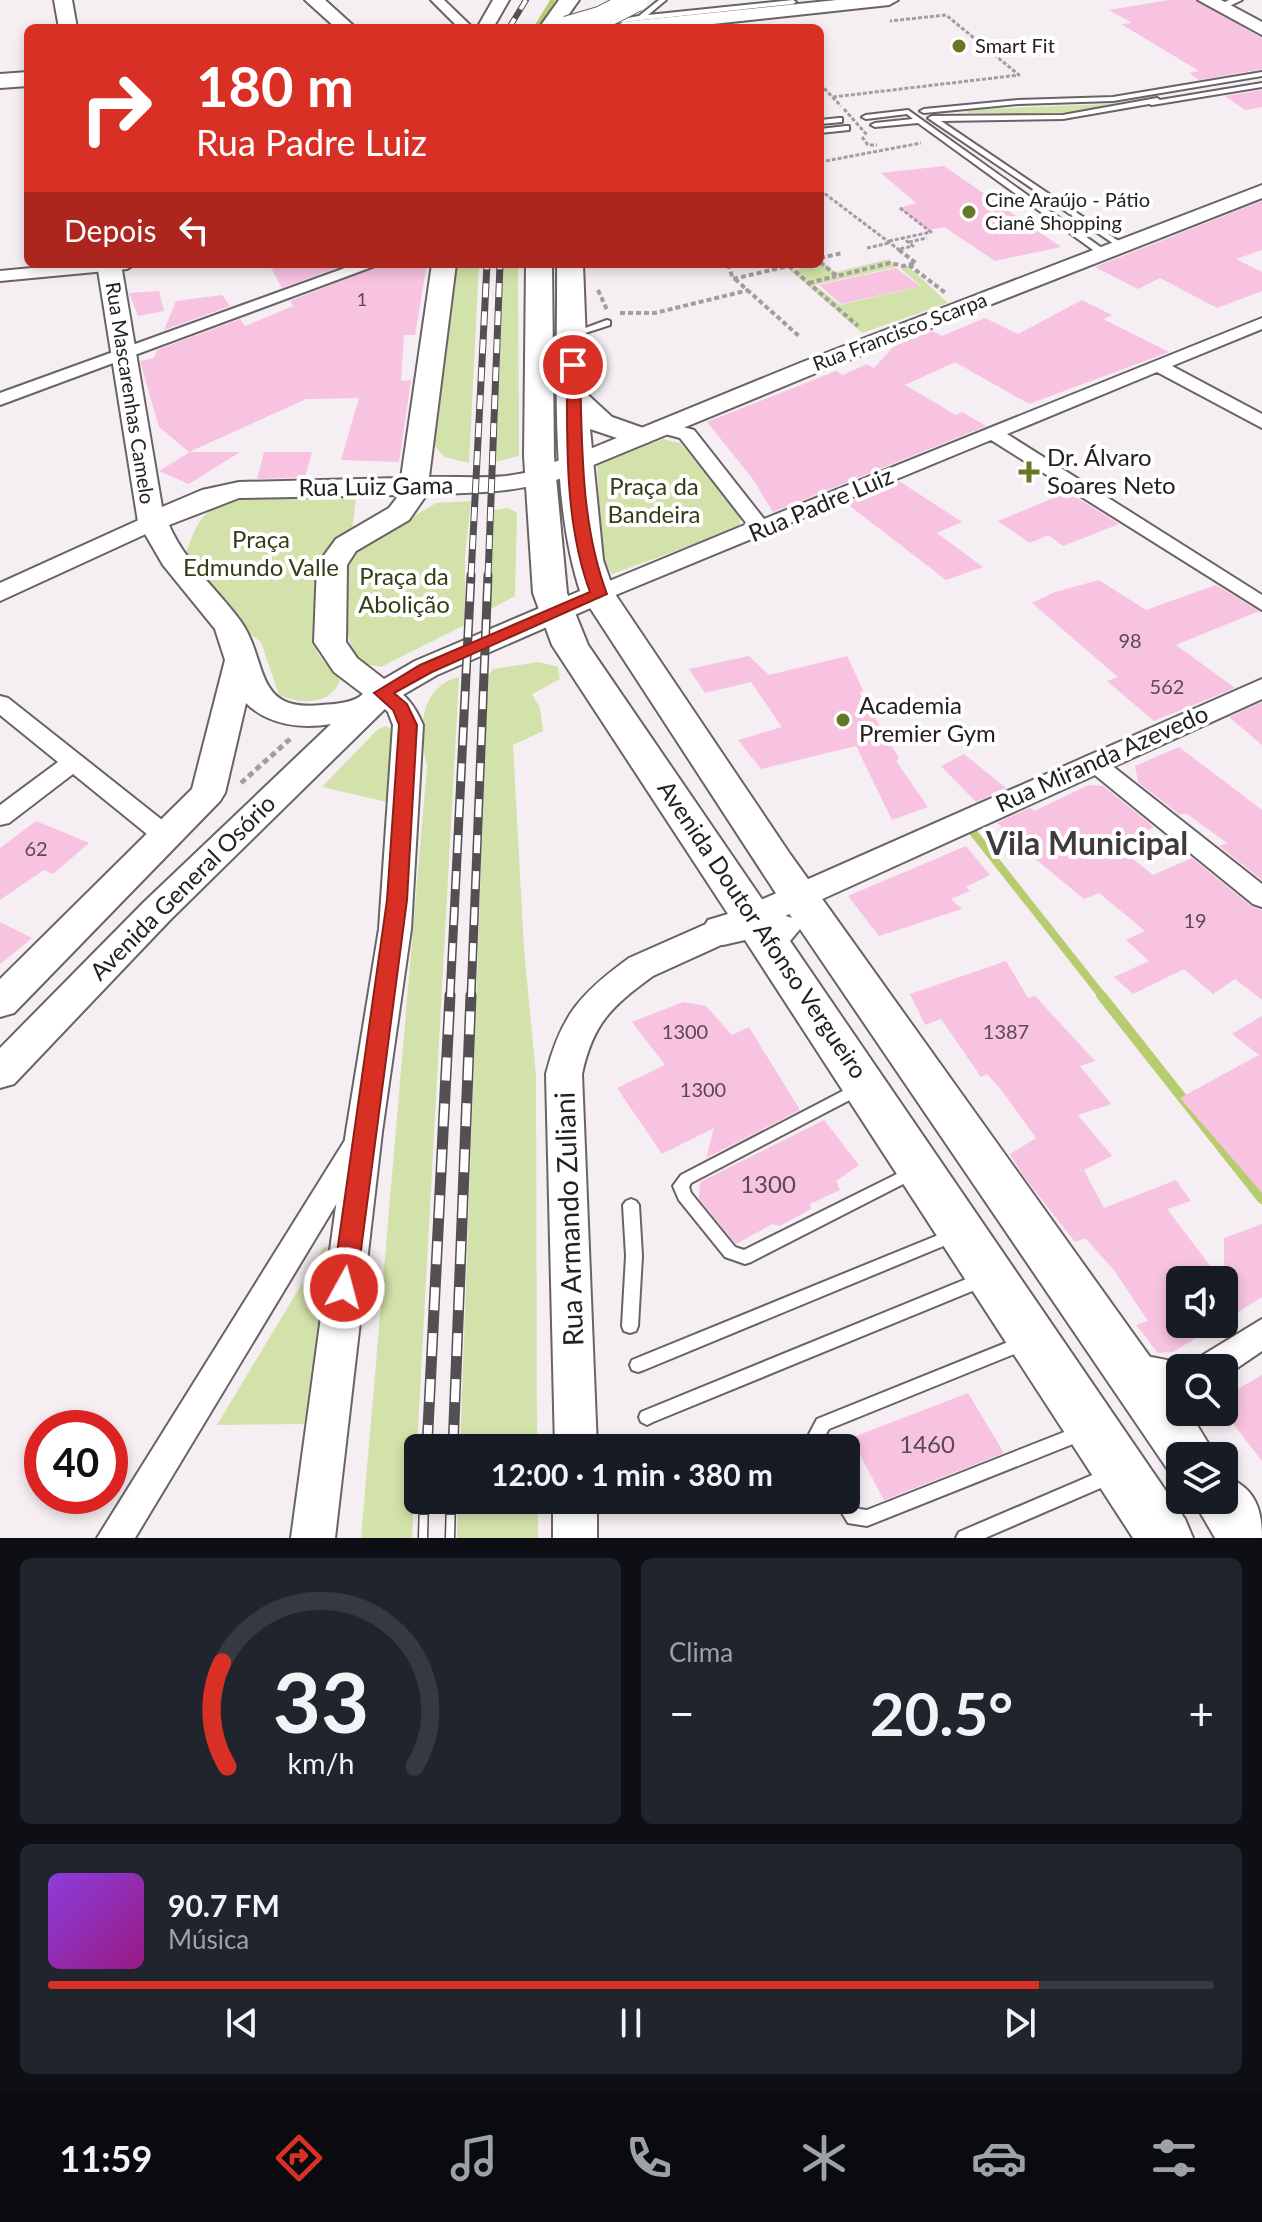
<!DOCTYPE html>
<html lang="pt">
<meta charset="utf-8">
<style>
body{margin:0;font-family:Lato,sans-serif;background:#20242c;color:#f1f3f6;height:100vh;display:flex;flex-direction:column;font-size:30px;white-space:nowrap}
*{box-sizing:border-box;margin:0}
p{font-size:26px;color:#9ea1a6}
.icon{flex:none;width:44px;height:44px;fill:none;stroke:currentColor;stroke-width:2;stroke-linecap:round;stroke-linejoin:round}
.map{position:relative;height:1538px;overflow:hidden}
.sheet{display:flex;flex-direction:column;gap:20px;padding:20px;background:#0d0f14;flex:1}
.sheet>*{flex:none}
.guide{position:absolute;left:24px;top:24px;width:800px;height:244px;border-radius:12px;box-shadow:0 4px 12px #0003;background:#d93025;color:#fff;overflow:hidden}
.fabs{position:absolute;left:1166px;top:1266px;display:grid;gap:16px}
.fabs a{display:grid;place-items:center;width:72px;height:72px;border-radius:12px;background:#171b24;box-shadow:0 4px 12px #0003;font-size:40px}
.speed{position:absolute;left:24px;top:1410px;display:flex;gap:16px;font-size:40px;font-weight:700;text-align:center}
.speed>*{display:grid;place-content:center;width:104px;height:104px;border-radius:50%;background:#171b24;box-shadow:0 4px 12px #0003;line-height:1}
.speed .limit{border:12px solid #d22;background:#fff;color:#111}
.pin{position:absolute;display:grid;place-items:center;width:68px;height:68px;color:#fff;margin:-34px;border:4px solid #fff;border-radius:50%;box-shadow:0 2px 8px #0007}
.me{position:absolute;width:88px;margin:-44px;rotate:7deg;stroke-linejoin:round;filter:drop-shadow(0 0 6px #0008)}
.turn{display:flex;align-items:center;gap:28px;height:168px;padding:0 40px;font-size:36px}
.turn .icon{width:104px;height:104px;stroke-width:2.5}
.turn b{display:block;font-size:56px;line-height:68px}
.then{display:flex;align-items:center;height:76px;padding:0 40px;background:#0003;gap:16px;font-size:30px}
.big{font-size:60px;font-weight:700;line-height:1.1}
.sheet .card{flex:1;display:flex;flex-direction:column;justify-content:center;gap:12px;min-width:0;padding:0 28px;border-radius:12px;background:#20242c}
.sheet .dial{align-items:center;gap:0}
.dial svg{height:208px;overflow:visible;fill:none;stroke:#363941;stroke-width:7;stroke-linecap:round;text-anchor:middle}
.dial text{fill:#f1f3f6;stroke:none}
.song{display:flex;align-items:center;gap:24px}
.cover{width:96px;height:96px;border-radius:12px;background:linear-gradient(135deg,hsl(270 70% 55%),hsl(310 70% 35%))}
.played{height:8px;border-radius:4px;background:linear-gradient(90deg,#d93025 85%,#363941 85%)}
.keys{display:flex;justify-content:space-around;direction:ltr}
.heat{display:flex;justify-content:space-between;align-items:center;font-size:44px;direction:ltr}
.sheet .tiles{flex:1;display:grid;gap:20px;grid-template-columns:1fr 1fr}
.card:last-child{grid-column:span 2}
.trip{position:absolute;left:404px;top:1434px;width:456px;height:80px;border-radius:12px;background:#171b24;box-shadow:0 4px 12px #0003;font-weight:700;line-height:80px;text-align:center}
.menu{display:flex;height:128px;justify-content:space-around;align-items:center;background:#090b0e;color:#9ea1a6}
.menu .icon{width:56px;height:56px}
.menu .active{color:#d93025}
.menu b{font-size:36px;color:#f1f3f6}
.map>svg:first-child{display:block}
.green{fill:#d3e2aa}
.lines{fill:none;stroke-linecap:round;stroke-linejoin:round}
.stream-far2{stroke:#b6cc6f;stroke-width:5}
.stream-far1{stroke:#b6cc6f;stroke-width:8}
.stream{stroke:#b6cc6f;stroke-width:10}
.building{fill:#f8c2e1}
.service-casing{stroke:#696367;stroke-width:4}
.pedestrian-casing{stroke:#696367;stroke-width:4}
.minor-casing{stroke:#696367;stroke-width:4}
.tertiary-casing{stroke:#696367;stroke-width:4}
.secondary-casing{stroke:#696367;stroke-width:4}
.primary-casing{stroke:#696367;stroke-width:4}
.path-far2{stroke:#a39da1;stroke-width:3;stroke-dasharray:4 2;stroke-linecap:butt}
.path-far1{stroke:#a39da1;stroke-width:4;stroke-dasharray:5 3;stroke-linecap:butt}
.path{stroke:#a39da1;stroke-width:5;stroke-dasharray:6 4;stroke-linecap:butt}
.service{fill:#fff;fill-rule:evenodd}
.pedestrian{fill:#fff;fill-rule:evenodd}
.minor{fill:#fff;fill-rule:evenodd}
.tertiary{fill:#fff;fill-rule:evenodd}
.secondary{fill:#fff;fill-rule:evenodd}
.primary{fill:#fff;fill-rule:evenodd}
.rail-far3-casing{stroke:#534f52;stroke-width:6}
.rail-far2-casing{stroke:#534f52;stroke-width:7}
.rail-far1-casing{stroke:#534f52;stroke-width:9}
.rail-casing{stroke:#534f52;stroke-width:11}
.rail-far3{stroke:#fff;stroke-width:4;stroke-dasharray:11;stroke-linecap:butt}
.rail-far2{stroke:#fff;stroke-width:5;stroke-dasharray:14;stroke-linecap:butt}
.rail-far1{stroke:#fff;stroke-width:6;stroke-dasharray:18;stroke-linecap:butt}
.rail{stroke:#fff;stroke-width:8;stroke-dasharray:23;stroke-linecap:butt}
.primary-bridge-casing{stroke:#696367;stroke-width:25;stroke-linecap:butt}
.path-bridge{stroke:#a39da1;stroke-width:3;stroke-dasharray:4 2;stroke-linecap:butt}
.primary-bridge{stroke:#fff;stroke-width:23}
.route{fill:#d93025;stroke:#8d1f18;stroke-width:2}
.poi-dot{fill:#667726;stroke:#fff;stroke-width:3}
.labels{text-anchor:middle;stroke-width:8;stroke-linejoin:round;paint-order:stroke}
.far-number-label{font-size:18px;fill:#594952}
.far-poi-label{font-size:20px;fill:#242123;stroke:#fff;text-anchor:start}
.far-street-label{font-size:20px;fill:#242123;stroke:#fff}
.number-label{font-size:20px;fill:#594952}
.poi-label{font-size:24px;fill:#242123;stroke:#fff;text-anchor:start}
.street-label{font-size:24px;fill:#242123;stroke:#fff}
.park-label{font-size:24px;fill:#353d16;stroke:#fff}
.near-number-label{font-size:24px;fill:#594952}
.near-street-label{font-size:28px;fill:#242123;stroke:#fff}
.district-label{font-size:32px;font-weight:bold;fill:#403a3d;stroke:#fff}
</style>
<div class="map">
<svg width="1262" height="1538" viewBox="0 0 1262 1538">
<rect width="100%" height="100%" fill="#f5eef2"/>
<path class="green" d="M1133 103 1058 115 968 113 964 110Z
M889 259 896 267 815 285 840 305 921 286 900 268 908 266 948 303 862 333 791 271 822 262 836 272Z
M455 264H479L469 463 444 457 434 445Z
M503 264H518L519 456 496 462Z
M663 439 680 443 741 514 739 528 612 574 602 556 597 465Z
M255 490 356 498 352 531 322 564 317 653 340 680C331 706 299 704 279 695L261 642 241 627 184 559C200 510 207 507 255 490Z
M471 501 465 556V625L381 667 360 663C344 638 331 580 351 554L436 503Z
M508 508 517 513 515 596 493 608 489 607 494 510Z
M539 662 558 667 560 679 532 694 540 708 543 731 513 745 524 949 536 1075 537 1448H460L488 676 493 669Z
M459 677 412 1538H361L427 766C418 731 419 687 459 677Z
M386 726 398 735 387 802 322 787 378 729Z
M324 1247 329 1248 304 1424 217 1425Z
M458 1500H538V1538H457Z"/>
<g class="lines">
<path class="stream-far2" d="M536 28 553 0"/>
<path class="stream-far1" d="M969 827 1103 997"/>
<path class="stream" d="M1101 995 1262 1199"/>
</g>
<path class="building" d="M1169 0H1195L1262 38V69L1199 80 1189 73 1199 71 1121 24 1132 23 1109 10Z
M1262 90V107L1245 110 1225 96Z
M944 166 1061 247 995 261 944 227 928 230 900 208 916 203 881 173Z
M1262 201V250L1236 259 1262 272V291L1217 308 1160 278 1138 289 1095 267Z
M269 264H347L282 288Z
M383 264H427L415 335H404L401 381 411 380 399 462 341 460 359 398 306 399 189 452 159 427 140 361 154 358 157 350 240 319 245 326 293 306 290 301Z
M896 268 920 286 841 304 819 285Z
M159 291 164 311 138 316 129 293Z
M222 295 230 306 164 330 176 301Z
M1082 300 1112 315 1103 319 1169 352 1029 404 955 362 905 385 956 415 962 412 986 426 773 512 752 478 707 422 836 371 843 375 867 364 874 368 894 346 932 331 942 336 985 318 1018 334Z
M190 452H240L189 484 159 471Z
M264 452H312L305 477 257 479Z
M899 481 962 522 937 533 983 567 946 580 846 503Z
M1068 492 1119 524 1063 546 1048 535 1030 543 998 521Z
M1099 580 1146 610 1216 585 1259 611 1176 645 1235 688 1154 721 1107 681 1118 677 1032 603 1055 592Z
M749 656 769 675 847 656 863 690 860 693 899 758 896 761 928 807 892 820 856 746 761 769 738 740 782 727 751 682 705 693 689 669Z
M1262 702V745L1229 717Z
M1179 747 1262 810V880L1219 846 1227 843 1186 813 1180 815 1138 782 1135 766Z
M964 754 1006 788 976 802 941 766Z
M1089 785 1103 786 1154 827 1118 847 1153 875 1192 858 1251 906 1262 910V1000L1235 979 1213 994 1184 969 1133 994 1114 977 1149 961 1126 940 1145 931 1099 893 1084 899 999 829 1002 827 997 823 1030 808 1034 811Z
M36 821 89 843 53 874 44 870 0 900V848Z
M966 846 990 875 966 887 970 891 951 899 962 909 879 936 848 896Z
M0 922 32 938 0 964Z
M1006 961 1028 998 1035 996 1095 1061 1080 1066 1111 1104 1078 1115 1112 1156 1084 1170 1104 1208 1176 1180 1191 1201 1167 1209 1221 1280H1180V1324H1219L1173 1352 1158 1353 1136 1325 1148 1321 1114 1270 1085 1238 1075 1242 1024 1177 1010 1154 1036 1138 1003 1092 987 1074 981 1077 941 1019 925 1025 910 994Z
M683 1002 706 1006 732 1035 749 1027 800 1110 706 1158 714 1128 662 1154 617 1088 665 1065 632 1022Z
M1262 1016V1193L1180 1098 1259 1055 1232 1034Z
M824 1120 859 1165 836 1181 840 1190 810 1204 811 1209 780 1226 772 1224 736 1244 699 1199 700 1182Z
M1262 1224V1297L1224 1321V1238Z
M1262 1375V1461L1224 1412V1397Z
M968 1393 1004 1453 884 1500 851 1438Z"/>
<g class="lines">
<defs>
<path id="service" d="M659 0H666L648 15 793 0 796 2 793 4 605 24 602 22 639 16Z
M1262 72V76L1113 101 1018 104 924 113 920 111 924 109 1018 100 1113 97Z
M1262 83V87L1152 105 1149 104 1063 119 941 121 1123 244V248H1120L928 118 932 116 1063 115 1157 98 1160 100Z
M908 110 1106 251V255H1100L918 123 875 127 871 125 875 123 913 119 907 114 866 119 862 117 866 115Z
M839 118H842V122L820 124V120Z
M846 126H849V130L820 133V129Z
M607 320 610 321V325L573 337 569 334Z
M860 1082 865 1084 867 1088 865 1092 691 1183 689 1187 691 1193 735 1247 744 1250 909 1168 914 1166 919 1168 921 1172 919 1176 751 1262 745 1264 725 1257 679 1200 673 1186 681 1175Z
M631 1199 636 1201 639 1205 642 1256 638 1326 636 1331 630 1333 624 1331 622 1326 626 1256 623 1205 626 1201Z
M953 1229 958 1230 961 1235 958 1240 644 1370 638 1372 632 1370 630 1365 632 1360Z
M981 1273 987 1275 989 1280 987 1285 653 1422 647 1425 641 1422 639 1417 641 1412Z
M1023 1336 1029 1338 1031 1343 1029 1348 829 1429 823 1439V1448H807V1438L817 1419Z
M1082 1425 1088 1428 1090 1433 1088 1438 867 1526 848 1523 834 1500H846V1493L849 1494 859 1509 867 1510Z
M1111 1467 1117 1469 1120 1475 1117 1481 985 1538H956L959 1532Z"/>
<path id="pedestrian" d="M1229 0H1242L1223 9 1215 7Z"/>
<path id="minor" d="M431 0H444L473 28H459Z
M74 264H135L127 269 0 281V271Z
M356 264H380L0 405V393Z
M1262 318V329L1172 366 1262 414V428L1157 372 1007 434 1262 595V610L991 440 606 599H590L587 594 590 589 747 524 680 438 654 431V423L661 421 694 430 764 519Z
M0 696 8 698 176 831 180 837 176 843H158L73 774 9 823 0 825V805L58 762 0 715Z
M1093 754 1101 757 1262 884V907L1253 904 1085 767 1081 762 1085 757Z
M357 1133 367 1137 372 1145 367 1153 135 1538H97L347 1137Z
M1262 1319V1351L1224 1377V1368H1194L1198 1358Z
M1132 1352C1151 1359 1176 1359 1192 1368H1180V1392L1151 1390 1120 1376 1116 1366 1120 1356Z"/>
<path id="tertiary" d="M493 0H509L493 28H477Z
M1262 185V198L816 373 586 468 577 470 565 463 568 458 800 363Z
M152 514 165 522 161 527 0 601V583Z
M1262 679V699L653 976C612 1006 593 1023 582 1074L597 1448H555L546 1074C561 1015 581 993 629 958Z
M383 684C404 690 415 706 423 725L411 929 382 1132 335 1538H291L346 1132 379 929 393 725 388 712 369 693 373 687Z
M553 1500H597V1538H553Z"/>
<path id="secondary" d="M54 0H72L77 28H59Z
M305 0H325L356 28H336Z
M837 0H898L889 5 676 28H614L623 22Z
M1198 0H1221L1262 22V35Z
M97 264H121L162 507 202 490 239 482 401 478 432 264H456L429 477C464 476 505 481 538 469 555 463 569 453 587 457L591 463 587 469C531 492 486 493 427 494L409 520 356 551 347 565 346 642 357 658 384 679 415 661 587 588H609L613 594 609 600 437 675 394 700 170 920 14 1084 0 1088V1048L144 902 331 724C301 729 268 725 246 703L225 793 220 801 14 1013 0 1017V979L192 789 225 660 215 629 163 565 138 522ZM399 495 389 508 336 539 317 565 314 642 334 672 363 694C354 703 335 704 322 705 251 713 269 658 239 619 215 587 185 562 169 525L239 498Z"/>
<path id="primary" d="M559 0H579L559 28H539Z
M28 72V86L0 88V74Z
M526 264H552L554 456 567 593 588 645 770 911 792 918 581 594C549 499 558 365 557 264H583L588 395 612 417 649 430 653 436 649 442 638 445 590 429 603 560 615 594 790 854 1180 1399V1412H1189L1216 1456H1180V1477L1170 1473 800 929 790 941 1185 1519 1193 1538H1133L745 940 723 945 708 940 702 930 708 920 728 914 552 645 533 593 524 456Z
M1224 1476C1254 1487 1262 1507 1262 1538H1215L1193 1500H1224Z"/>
</defs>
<use href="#service" class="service-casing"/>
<use href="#pedestrian" class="pedestrian-casing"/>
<use href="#minor" class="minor-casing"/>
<use href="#tertiary" class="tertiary-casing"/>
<use href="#secondary" class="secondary-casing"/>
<use href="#primary" class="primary-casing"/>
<path class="path-far2" d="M820 84 841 106
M833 97 1019 75 946 15 890 21
M862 137 868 145H877
M820 162 921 143
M820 190 902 252
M900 208 931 232 903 238
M889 241 903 238 913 246 899 249
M909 242 927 238
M867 248 889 243"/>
<path class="path-far1" d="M820 258 842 253
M820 262 837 276 890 263 904 266 916 263 899 250
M728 264 733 279 797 264
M909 265 947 294
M789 266 858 326
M735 279 800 337
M809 283 836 276
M598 290 607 310
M620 313H655L749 290"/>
<path class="path" d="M241 783 290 739"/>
<use href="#service" class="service"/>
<use href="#pedestrian" class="pedestrian"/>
<use href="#minor" class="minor"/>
<use href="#tertiary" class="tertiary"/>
<use href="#secondary" class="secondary"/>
<use href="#primary" class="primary"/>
<defs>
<path id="rail-far3" d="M509 28 526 0"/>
<path id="rail-far2" d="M471 577 487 264
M488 577 500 264"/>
<path id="rail-far1" d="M450 997 471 575
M471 997 488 575"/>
<path id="rail" d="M427 1448 450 995
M453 1448 471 995
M423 1538 424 1500
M450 1538 451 1500"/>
</defs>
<use href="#rail-far3" class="rail-far3-casing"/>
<use href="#rail-far2" class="rail-far2-casing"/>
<use href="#rail-far1" class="rail-far1-casing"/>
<use href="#rail" class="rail-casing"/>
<use href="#rail-far3" class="rail-far3"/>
<use href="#rail-far2" class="rail-far2"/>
<use href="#rail-far1" class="rail-far1"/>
<use href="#rail" class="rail"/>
<defs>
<path id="primary-bridge" d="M567 28 601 18 636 0"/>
</defs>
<use href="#primary-bridge" class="primary-bridge-casing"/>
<path class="path-bridge" d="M844 109 868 136"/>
<use href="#primary-bridge" class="primary-bridge"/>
</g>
<path class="route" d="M573 361 580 365C582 440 580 523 607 594L432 672 394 693 407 704 417 725 407 900 356 1288 353 1296 344 1299 336 1296 332 1288 387 900 399 725 393 710 374 693 420 665 590 592C564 522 567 439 567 365Z"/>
<g class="poi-dot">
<circle cx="959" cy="46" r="8"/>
<circle cx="969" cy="212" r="8"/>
<path d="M1025 460h8v8h8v8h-8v8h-8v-8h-8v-8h8z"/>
<circle cx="843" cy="720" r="8"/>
</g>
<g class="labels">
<g class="far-number-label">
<text x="362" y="306">1</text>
</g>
<g class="far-poi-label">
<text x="975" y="53">Smart Fit</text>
<text x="985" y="207">Cine Araújo - Pátio<tspan x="985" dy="23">Cianê Shopping</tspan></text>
</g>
<g class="far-street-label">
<text transform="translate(900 332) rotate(-21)" y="7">Rua Francisco Scarpa</text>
<text transform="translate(130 393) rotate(81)" y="7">Rua Mascarenhas Camelo</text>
</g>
<g class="number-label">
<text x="1130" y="648">98</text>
<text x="1167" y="694">562</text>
<text x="36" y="856">62</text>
<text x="1195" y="928">19</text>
<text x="685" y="1039">1300</text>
<text x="1006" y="1039">1387</text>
<text x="703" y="1097">1300</text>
</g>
<g class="poi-label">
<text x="1047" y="466">Dr. Álvaro<tspan x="1047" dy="28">Soares Neto</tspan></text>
<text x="859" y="714">Academia<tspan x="859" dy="28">Premier Gym</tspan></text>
</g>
<g class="street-label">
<text transform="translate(376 487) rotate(-1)" y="8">Rua Luiz Gama</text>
<text transform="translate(821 505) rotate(-23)" y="8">Rua Padre Luiz</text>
<text transform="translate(1102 759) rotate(-24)" y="8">Rua Miranda Azevedo</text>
<text transform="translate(183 888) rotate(-45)" y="8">Avenida General Osório</text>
<text transform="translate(762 930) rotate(56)" y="8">Avenida Doutor Afonso Vergueiro</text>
</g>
<g class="park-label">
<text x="654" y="495">Praça da<tspan x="654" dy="28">Bandeira</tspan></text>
<text x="261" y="548">Praça<tspan x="261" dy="28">Edmundo Valle</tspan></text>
<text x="404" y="585">Praça da<tspan x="404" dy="28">Abolição</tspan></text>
</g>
<g class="near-number-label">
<text x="768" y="1193">1300</text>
<text x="927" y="1453">1460</text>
</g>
<g class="near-street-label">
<text transform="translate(569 1219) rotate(-92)" y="10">Rua Armando Zuliani</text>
</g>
<g class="district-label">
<text x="1087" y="855">Vila Municipal</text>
</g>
</g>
</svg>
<div class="fabs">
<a><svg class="icon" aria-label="sound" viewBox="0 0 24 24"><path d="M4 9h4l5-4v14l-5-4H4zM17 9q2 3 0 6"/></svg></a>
<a><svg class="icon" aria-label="search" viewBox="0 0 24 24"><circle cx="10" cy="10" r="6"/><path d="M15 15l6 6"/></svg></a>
<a><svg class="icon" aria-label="layers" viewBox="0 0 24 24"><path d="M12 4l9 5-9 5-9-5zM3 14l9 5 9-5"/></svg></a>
</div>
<div class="speed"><div class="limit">40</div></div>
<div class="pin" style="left:573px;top:365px;background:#d93025"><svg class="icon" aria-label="arrive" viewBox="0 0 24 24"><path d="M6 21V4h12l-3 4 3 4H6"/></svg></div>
<svg class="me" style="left:344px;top:1288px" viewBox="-20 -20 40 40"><circle r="17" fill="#d93025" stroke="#fff" stroke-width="3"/><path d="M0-11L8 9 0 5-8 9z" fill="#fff"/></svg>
<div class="trip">12:00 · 1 min · 380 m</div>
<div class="guide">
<div class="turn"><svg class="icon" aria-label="right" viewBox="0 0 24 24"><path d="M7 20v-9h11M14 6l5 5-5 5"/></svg><div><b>180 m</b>Rua Padre Luiz</div></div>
<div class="then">Depois<svg class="icon" aria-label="left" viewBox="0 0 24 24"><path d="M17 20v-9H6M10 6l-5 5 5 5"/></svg></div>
</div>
</div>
<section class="sheet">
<div class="tiles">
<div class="card dial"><svg viewBox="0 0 100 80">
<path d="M14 69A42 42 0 1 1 86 69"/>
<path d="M14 69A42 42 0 0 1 12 29" stroke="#d93025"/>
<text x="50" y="56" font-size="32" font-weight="700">33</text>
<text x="50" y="72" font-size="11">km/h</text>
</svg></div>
<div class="card"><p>Clima</p>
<div class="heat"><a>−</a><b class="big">20.5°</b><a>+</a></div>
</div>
<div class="card">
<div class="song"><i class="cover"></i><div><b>90.7 FM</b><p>Música</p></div></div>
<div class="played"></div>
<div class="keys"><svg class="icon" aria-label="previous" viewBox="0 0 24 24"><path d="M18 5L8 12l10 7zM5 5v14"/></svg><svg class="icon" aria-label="pause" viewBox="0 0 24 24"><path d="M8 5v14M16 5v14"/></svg><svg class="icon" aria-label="next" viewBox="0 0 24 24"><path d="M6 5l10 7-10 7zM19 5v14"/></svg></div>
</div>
</div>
</section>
<nav class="menu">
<b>11:59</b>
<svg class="icon active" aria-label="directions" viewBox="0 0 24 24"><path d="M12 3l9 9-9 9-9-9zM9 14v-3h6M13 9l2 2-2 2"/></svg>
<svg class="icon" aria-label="music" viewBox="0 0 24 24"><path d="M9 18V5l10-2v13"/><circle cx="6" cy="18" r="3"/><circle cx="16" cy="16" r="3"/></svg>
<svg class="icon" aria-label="phone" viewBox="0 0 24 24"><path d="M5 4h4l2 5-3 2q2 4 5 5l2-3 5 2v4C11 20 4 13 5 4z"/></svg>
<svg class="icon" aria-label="climate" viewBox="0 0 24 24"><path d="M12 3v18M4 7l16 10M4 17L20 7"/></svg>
<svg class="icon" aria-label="car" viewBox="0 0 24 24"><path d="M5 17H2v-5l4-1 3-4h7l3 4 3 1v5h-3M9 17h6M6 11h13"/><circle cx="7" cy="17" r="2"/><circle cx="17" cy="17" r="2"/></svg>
<svg class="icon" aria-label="filters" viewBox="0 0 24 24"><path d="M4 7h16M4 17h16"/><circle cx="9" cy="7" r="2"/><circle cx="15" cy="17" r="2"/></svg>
</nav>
